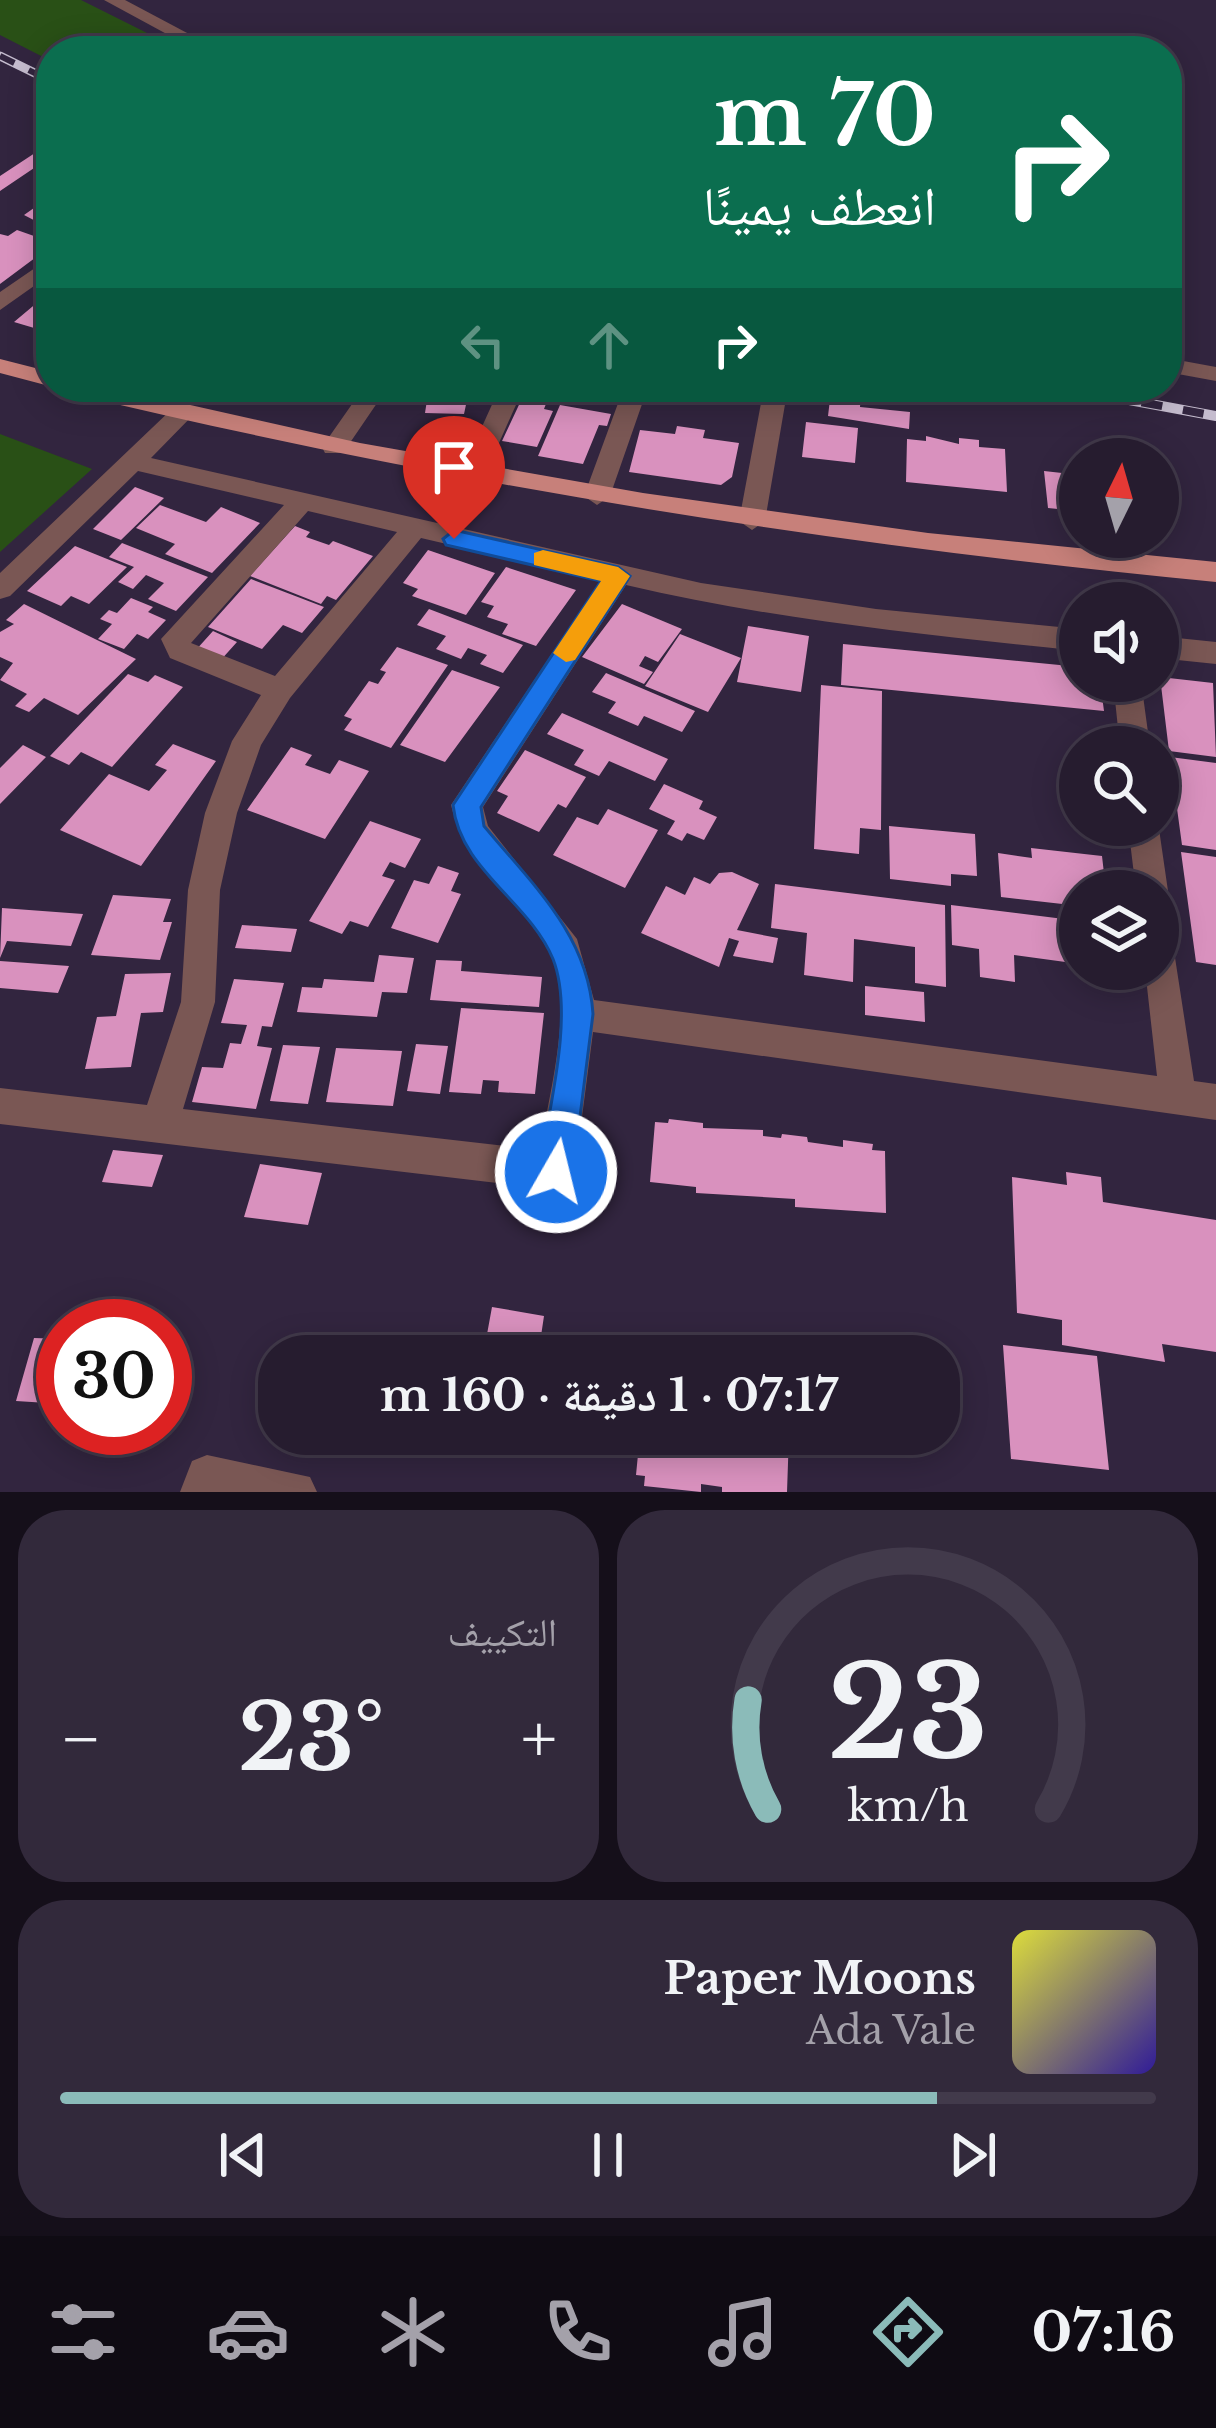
<!DOCTYPE html>
<html lang="ar">
<meta charset="utf-8">
<style>
body{margin:0;font-family:"Libre Baskerville","Noto Naskh Arabic",serif;background:#32293b;color:#f1f3f6;direction:rtl;height:100vh;display:flex;flex-direction:column;font-size:45px;white-space:nowrap}
*{box-sizing:border-box;margin:0}
p{font-size:39px;color:#a4a1aa}
.icon{flex:none;width:66px;height:66px;fill:none;stroke:currentColor;stroke-width:2;stroke-linecap:round;stroke-linejoin:round}
.map{position:relative;height:1492px;overflow:hidden;direction:ltr}
.details{display:flex;flex-direction:column;gap:18px;padding:18px;background:#150f1a;flex:1}
.details>*{flex:none}
.guide{position:absolute;left:36px;top:36px;width:1146px;height:366px;border-radius:48px;box-shadow:0 6px 30px #0003,0 0 0 3px #423a4b;direction:rtl;background:#0b6e4f;color:#fff;overflow:hidden}
.needle{width:78px;rotate:5deg}
.controls{position:absolute;left:1059px;top:438px;display:grid;gap:24px}
.controls a{display:grid;place-items:center;width:120px;height:120px;border-radius:50%;background:#261c2f;box-shadow:0 6px 30px #0003,0 0 0 3px #423a4b;font-size:60px}
.speed{position:absolute;left:36px;top:1299px;display:flex;gap:24px;font-size:60px;font-weight:700;text-align:center}
.speed>*{display:grid;place-content:center;width:156px;height:156px;border-radius:50%;background:#261c2f;box-shadow:0 6px 30px #0003,0 0 0 3px #423a4b;line-height:1}
.speed .limit{border:18px solid #d22;background:#fff;color:#111}
.pin{position:absolute;display:grid;place-items:center;width:102px;height:102px;color:#fff;margin:-123px -51px;border-radius:50% 50% 50% 0;rotate:-45deg;box-shadow:0 0 12px #0007}
.pin .icon{rotate:45deg}
.me{position:absolute;width:132px;margin:-66px;rotate:8deg;stroke-linejoin:round;filter:drop-shadow(0 0 9px #0008)}
.turn{display:flex;align-items:center;gap:42px;height:252px;padding:0 48px;font-size:54px}
.turn .icon{width:156px;height:156px;stroke-width:2.5}
.turn b{display:block;font-size:84px;line-height:102px}
.lanes{display:flex;align-items:center;height:114px;padding:0 48px;background:#0003;justify-content:center;gap:60px;direction:ltr}
.lanes .off{opacity:.35}
.big{font-size:90px;font-weight:700;line-height:1.1}
.details .tile{flex:1;display:flex;flex-direction:column;justify-content:center;gap:18px;min-width:0;padding:0 42px;border-radius:48px;background:#32293b}
.details .dial{align-items:center;gap:0}
.dial svg{height:312px;overflow:visible;fill:none;stroke:#423a4b;stroke-width:7;stroke-linecap:round;text-anchor:middle}
.dial text{fill:#f1f3f6;stroke:none}
.song{display:flex;align-items:center;gap:36px}
.cover{width:144px;height:144px;border-radius:18px;background:linear-gradient(135deg,hsl(60 70% 55%),hsl(250 70% 35%))}
.played{height:12px;border-radius:6px;background:linear-gradient(90deg,#8bbbb9 80%,#423a4b 80%)}
.keys{display:flex;justify-content:space-around;direction:ltr}
.heat{display:flex;justify-content:space-between;align-items:center;font-size:66px;direction:ltr}
.details .tiles{flex:1;display:grid;gap:18px;grid-template-columns:1fr 1fr}
.tile:last-child{grid-column:span 2}
.trip{position:absolute;left:258px;top:1335px;width:702px;height:120px;border-radius:48px;background:#261c2f;box-shadow:0 6px 30px #0003,0 0 0 3px #423a4b;font-weight:700;line-height:120px;text-align:center;direction:rtl}
.tabs{display:flex;height:192px;justify-content:space-around;align-items:center;background:#0f0b13;color:#a4a1aa}
.tabs .icon{width:84px;height:84px}
.tabs .current{color:#8bbbb9}
.tabs b{font-size:54px;color:#f1f3f6}
.map>svg:first-child{display:block}
.green{fill:#295016}
.building{fill:#d991be}
.lines{fill:none;stroke-linecap:round;stroke-linejoin:round}
.minor{fill:#7a5754;fill-rule:evenodd}
.major{fill:#c7807a;fill-rule:evenodd}
.rail-far1-casing{stroke:#c5bcce;stroke-width:9}
.rail-casing{stroke:#c5bcce;stroke-width:10}
.rail-far1{stroke:#32253f;stroke-width:6;stroke-dasharray:16;stroke-linecap:butt}
.rail{stroke:#32253f;stroke-width:8;stroke-dasharray:21;stroke-linecap:butt}
.route{fill:#1a73e8;stroke:#114b97;stroke-width:3}
.slow{fill:#f59e0b}
</style>
<div class="map">
<svg width="1216" height="1492" viewBox="0 0 1216 1492">
<rect width="100%" height="100%" fill="#32253f"/>
<path class="green" d="M0 0H81L183 51H51V61L0 35Z
M0 434 92 469 0 552Z"/>
<path class="building" d="M41 149 51 152V173L42 171 51 165 43 162 0 191V176Z
M51 196V229L24 215Z
M17 230 51 242V246L0 284V234L8 236Z
M51 291V333L14 322Z
M279 387H342L333 400Z
M465 387H493L491 401 467 400 464 414 425 413 427 400 450 401 452 391 464 392Z
M831 391 861 394 860 407 910 412 909 429 828 416Z
M525 392 549 396 544 409 553 411 537 447 502 441Z
M560 405 611 414 607 426 599 425 583 464 538 456Z
M806 422 858 428 855 463 802 457Z
M677 426 705 430 703 438 739 443 732 477 721 485 629 472 640 430 675 434Z
M926 436 959 444V438L979 440V447L1005 449 1007 492 906 482 907 439 926 441Z
M1044 471 1062 473 1063 482 1075 483 1078 511 1048 508Z
M135 487 164 498 121 540 93 529Z
M160 505 206 522 221 507 260 523 212 573 165 554 175 544 136 528Z
M295 526 310 532 306 537 329 545 333 541 373 556 336 600 327 596 321 604 250 576Z
M122 543 208 577 176 611 148 599 164 583 146 575 133 589 118 582 134 567 109 557Z
M75 546 127 567 89 604 71 596 61 606 27 591Z
M428 550 495 573 466 615 412 596 418 589 403 583Z
M506 567 576 590 536 646 502 634 508 624 487 617 494 606 481 602Z
M251 579 324 607 302 633 283 625 262 649 208 627Z
M131 598 153 607 148 612 166 620 148 639 137 634 124 649 98 639 112 624 100 619 109 610 117 613Z
M24 604 95 639 136 659 78 715 44 698 29 712 15 706 27 694 0 680 13 663 0 657V632L14 624 6 620Z
M622 604 682 629 658 662 645 656 639 666 653 672 644 684 582 657Z
M429 609 523 645 503 673 480 664 487 655 468 648 461 659 436 649 446 636 417 625Z
M748 626 809 636 801 692 737 682Z
M213 631 237 642 219 662 195 651Z
M680 634 741 658 708 712 645 686Z
M843 644 1080 667V681H1100L1104 711 841 685Z
M397 647 448 665 391 748 344 730 352 719 344 716 369 681 378 684 386 672 380 670Z
M452 670 500 687 445 762 400 745Z
M606 673 695 711 682 732 644 716 638 726 608 713 616 702 592 692Z
M128 674 148 682 155 675 183 687 112 767 81 752 69 765 50 756Z
M1160 677 1213 683 1216 757 1169 751Z
M821 685 882 691 881 830 860 828 859 854 814 849Z
M562 713 668 759 655 781 609 761 599 776 574 765 584 750 547 734Z
M173 744 216 761 141 866 60 830 109 774 149 791 167 770 155 765Z
M23 745 46 757 0 804V768Z
M291 747 312 755 305 765 330 774 339 760 369 771 325 839 247 810Z
M525 750 586 777 566 808 558 804 539 832 497 813 508 796 497 791Z
M1170 757 1216 763V850L1182 845Z
M664 784 703 801 699 809 717 817 704 840 687 833 682 841 667 834 675 821 649 809Z
M608 809 658 830 625 888 553 855 577 817 598 825Z
M370 821 421 839 405 868 390 862 382 876 395 880 368 927 350 921 342 934 309 921Z
M889 826 975 834 977 876 951 874V886L890 879Z
M1031 848 1102 856 1106 891H1080V906L1001 897 998 853 1032 858Z
M1181 852 1216 857V965L1196 962Z
M438 866 459 873 451 891 461 894 438 943 391 928 414 880 429 884Z
M732 872 759 884 737 930 778 938 773 963 733 956 739 941 729 938 719 967 641 933 666 886 685 895 694 877 710 884 719 873Z
M775 884 945 905 946 987 915 983V947L854 939 853 982 804 975 807 933 771 928Z
M113 895 171 899 163 922H172L160 960 91 955Z
M951 905 1080 921V964L1014 955 1015 982 980 977 979 949 952 945Z
M2 908 83 914 71 946 7 941 0 958Z
M242 925 297 929 291 952 235 948Z
M379 955 414 958 407 993 382 992 377 1017 297 1012 302 987 322 988 324 979 374 982Z
M436 960 462 961 461 971 542 977 539 1007 430 1000Z
M0 961 69 966 58 993 0 988Z
M171 973 163 1012 141 1013 131 1067 85 1069 97 1017 116 1016 125 974Z
M234 979 284 983 272 1027 262 1026 257 1046 272 1048 256 1109 192 1102 202 1067 223 1068 230 1043 241 1044 247 1025 221 1023Z
M865 986 924 992 925 1022 865 1015Z
M461 1008 544 1013 535 1094 498 1092 499 1081 483 1080 481 1094 449 1092Z
M416 1044 448 1046 440 1094 407 1091Z
M283 1045 320 1047 308 1104 270 1101Z
M336 1048 402 1051 393 1106 326 1102Z
M669 1119 703 1123V1128L763 1130V1136L781 1138 782 1134 807 1137 808 1142 843 1147V1140L873 1144 872 1150 885 1151 886 1213 795 1207V1199L696 1193V1187L650 1182 655 1122 668 1123Z
M113 1150 163 1155 152 1187 102 1182Z
M260 1164 322 1173 308 1225 244 1217Z
M1066 1172 1101 1177 1103 1202 1216 1220V1352L1162 1344 1165 1362 1062 1345V1320L1017 1313 1012 1177 1067 1185Z
M492 1307 544 1316 538 1356H483Z
M34 1338 63 1339V1404L16 1401Z
M1003 1345 1097 1356 1109 1470 1011 1459Z
M640 1434H789L787 1492H722V1487L701 1484V1492L644 1486 645 1476 636 1475Z"/>
<g class="lines">
<path class="minor" d="M104 0H125L221 51H198Z
M51 257V274L0 310V292Z
M1167 358 1216 367V381L1167 372Z
M364 387H388L343 453H325L322 447Z
M500 387H524L482 481H464L460 475Z
M624 387H648L610 496 597 505 584 496Z
M764 387H788L765 521 752 530 739 521Z
M183 405 195 413 151 458 701 583 876 609 1080 629V651C928 635 775 620 626 585L483 807 488 826 577 939 594 1000 1157 1076 1145 969H1158V921L1170 925 1194 1081 1216 1084V1120L593 1032 575 1171 569 1184 556 1190 0 1124V1088L147 1105 181 1002 188 890 205 813 232 741 261 695 170 658 161 639 284 505 138 471 10 596 0 599V573L174 407ZM308 511 397 532 275 676 191 643ZM421 538 601 580 451 805C468 875 524 899 552 958 574 1007 548 1098 540 1150L183 1109 215 1002 220 890 237 813 261 745 290 698Z
M1158 636 1216 642V664L1158 658Z
M1113 681H1141L1150 747H1120Z
M1158 822 1168 891 1158 903V891H1136L1128 825Z
M207 1455 310 1477 317 1492H180L192 1461Z"/>
<path class="major" d="M0 359 51 372 53 387 0 373Z
M66 387H110L360 443 643 493 928 533 1216 562V582C831 545 454 485 78 395Z"/>
<defs>
<path id="rail-far1" d="M0 56 51 81"/>
<path id="rail" d="M1059 387 1216 416"/>
</defs>
<use href="#rail-far1" class="rail-far1-casing"/>
<use href="#rail" class="rail-casing"/>
<use href="#rail-far1" class="rail-far1"/>
<use href="#rail" class="rail"/>
</g>
<path class="route" d="M454 530 618 567 630 576 481 807 484 826C533 885 588 935 593 1014L573 1172 568 1184 556 1189 544 1184 539 1172C548 1112 575 1015 553 959 529 901 460 870 453 805L601 581 446 545 443 539Z"/>
<path class="slow" d="M543 550 618 567 630 576 575 660 566 662 553 653 601 581 534 565V553Z"/>
</svg>
<div class="controls">
<a><svg class="needle" viewBox="-14 -14 28 28"><path d="M0-13l5 13h-10z" fill="#e53935"/><path d="M0 13l5-13h-10z" fill="#a4a1aa"/></svg></a>
<a><svg class="icon" aria-label="sound" viewBox="0 0 24 24"><path d="M4 9h4l5-4v14l-5-4H4zM17 9q2 3 0 6"/></svg></a>
<a><svg class="icon" aria-label="search" viewBox="0 0 24 24"><circle cx="10" cy="10" r="6"/><path d="M15 15l6 6"/></svg></a>
<a><svg class="icon" aria-label="layers" viewBox="0 0 24 24"><path d="M12 4l9 5-9 5-9-5zM3 14l9 5 9-5"/></svg></a>
</div>
<div class="speed"><div class="limit">30</div></div>
<div class="pin" style="left:454px;top:539px;background:#d93025"><svg class="icon" aria-label="arrive" viewBox="0 0 24 24"><path d="M6 21V4h12l-3 4 3 4H6"/></svg></div>
<svg class="me" style="left:556px;top:1172px" viewBox="-20 -20 40 40"><circle r="17" fill="#1a73e8" stroke="#fff" stroke-width="3"/><path d="M0-11L8 9 0 5-8 9z" fill="#fff"/></svg>
<div class="trip">07:17 · 1 دقيقة · 160 m</div>
<div class="guide">
<div class="turn"><svg class="icon" aria-label="right" viewBox="0 0 24 24"><path d="M7 20v-9h11M14 6l5 5-5 5"/></svg><div><b>70 m</b>انعطف يمينًا</div></div>
<div class="lanes"><svg class="icon off" aria-label="left" viewBox="0 0 24 24"><path d="M17 20v-9H6M10 6l-5 5 5 5"/></svg><svg class="icon off" aria-label="ahead" viewBox="0 0 24 24"><path d="M12 20V5M6 11l6-6 6 6"/></svg><svg class="icon" aria-label="right" viewBox="0 0 24 24"><path d="M7 20v-9h11M14 6l5 5-5 5"/></svg></div>
</div>
</div>
<section class="details">
<div class="tiles">
<div class="tile dial"><svg viewBox="0 0 100 80">
<path d="M14 69A42 42 0 1 1 86 69"/>
<path d="M14 69A42 42 0 0 1 9 41" stroke="#8bbbb9"/>
<text x="50" y="56" font-size="32" font-weight="700">23</text>
<text x="50" y="72" font-size="11">km/h</text>
</svg></div>
<div class="tile"><p>التكييف</p>
<div class="heat"><a>−</a><b class="big">23°</b><a>+</a></div>
</div>
<div class="tile">
<div class="song"><i class="cover"></i><div><b>Paper Moons</b><p>Ada Vale</p></div></div>
<div class="played"></div>
<div class="keys"><svg class="icon" aria-label="previous" viewBox="0 0 24 24"><path d="M18 5L8 12l10 7zM5 5v14"/></svg><svg class="icon" aria-label="pause" viewBox="0 0 24 24"><path d="M8 5v14M16 5v14"/></svg><svg class="icon" aria-label="next" viewBox="0 0 24 24"><path d="M6 5l10 7-10 7zM19 5v14"/></svg></div>
</div>
</div>
</section>
<nav class="tabs">
<b>07:16</b>
<svg class="icon current" aria-label="directions" viewBox="0 0 24 24"><path d="M12 3l9 9-9 9-9-9zM9 14v-3h6M13 9l2 2-2 2"/></svg>
<svg class="icon" aria-label="music" viewBox="0 0 24 24"><path d="M9 18V5l10-2v13"/><circle cx="6" cy="18" r="3"/><circle cx="16" cy="16" r="3"/></svg>
<svg class="icon" aria-label="phone" viewBox="0 0 24 24"><path d="M5 4h4l2 5-3 2q2 4 5 5l2-3 5 2v4C11 20 4 13 5 4z"/></svg>
<svg class="icon" aria-label="climate" viewBox="0 0 24 24"><path d="M12 3v18M4 7l16 10M4 17L20 7"/></svg>
<svg class="icon" aria-label="car" viewBox="0 0 24 24"><path d="M5 17H2v-5l4-1 3-4h7l3 4 3 1v5h-3M9 17h6M6 11h13"/><circle cx="7" cy="17" r="2"/><circle cx="17" cy="17" r="2"/></svg>
<svg class="icon" aria-label="filters" viewBox="0 0 24 24"><path d="M4 7h16M4 17h16"/><circle cx="9" cy="7" r="2"/><circle cx="15" cy="17" r="2"/></svg>
</nav>
